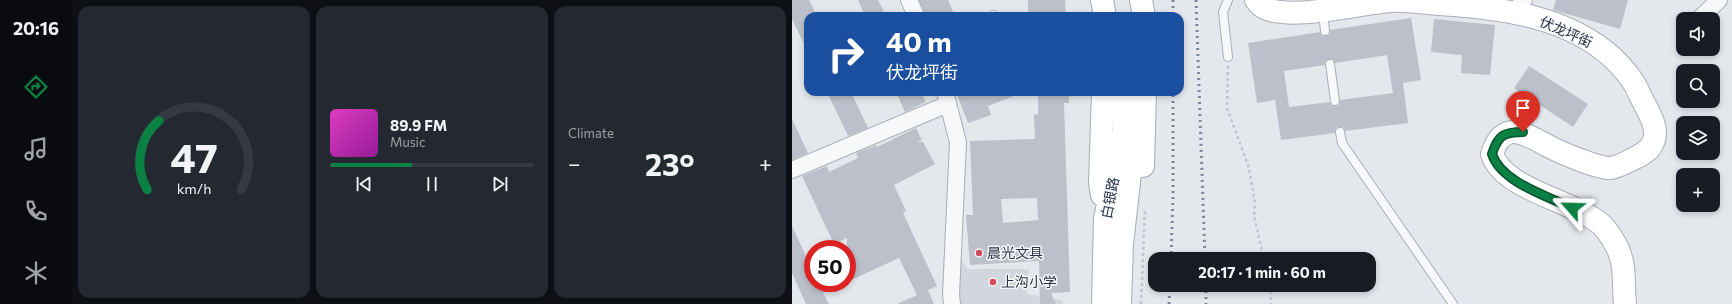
<!DOCTYPE html>
<meta charset="utf-8">
<style>
body{margin:0;font-family:Commissioner,"Noto Sans SC",sans-serif;background:#242831;color:#f1f3f6;height:100vh;display:flex;flex-direction:column;font-size:15px;white-space:nowrap}
*{box-sizing:border-box;margin:0}
p{font-size:13px;color:#9ea1a6}
.icon{flex:none;width:22px;height:22px;fill:none;stroke:currentColor;stroke-width:2;stroke-linecap:round;stroke-linejoin:round}
.map{position:relative;flex:1;overflow:hidden}
.details{display:flex;flex-direction:column;gap:6px;padding:6px;background:#0d0f14;width:720px}
.details>*{flex:none}
.hud{position:absolute;left:12px;top:12px;width:380px;height:84px;border-radius:12px;box-shadow:0 2px 6px #0003;background:#1a4fa0;color:#fff;overflow:hidden}
.controls{position:absolute;left:884px;top:12px;display:grid;gap:8px}
.controls a{display:grid;place-items:center;width:44px;height:44px;border-radius:8px;background:#171b24;box-shadow:0 2px 6px #0003;font-size:20px}
.speed{position:absolute;left:12px;top:240px;display:flex;gap:8px;font-size:20px;font-weight:700;text-align:center}
.speed>*{display:grid;place-content:center;width:52px;height:52px;border-radius:50%;background:#171b24;box-shadow:0 2px 6px #0003;line-height:1}
.speed .limit{border:6px solid #d22;background:#fff;color:#111}
.pin{position:absolute;display:grid;place-items:center;width:34px;height:34px;color:#fff;margin:-41px -17px;border-radius:50% 50% 50% 0;rotate:-45deg;box-shadow:0 0 4px #0007}
.pin .icon{rotate:45deg}
.me{position:absolute;width:44px;margin:-22px;rotate:295deg;stroke-linejoin:round;filter:drop-shadow(0 0 3px #0008)}
.turn{display:flex;align-items:center;gap:14px;height:84px;padding:0 16px;font-size:18px}
.turn .icon{width:52px;height:52px;stroke-width:2.5}
.turn b{display:block;font-size:28px;line-height:34px}
.big{font-size:30px;font-weight:700;line-height:1.1}
.details .widget{flex:1;display:flex;flex-direction:column;justify-content:center;gap:6px;min-width:0;padding:0 14px;border-radius:12px;background:#242831}
.details .dial{align-items:center;gap:0}
.dial svg{height:104px;overflow:visible;fill:none;stroke:#363941;stroke-width:7;stroke-linecap:round;text-anchor:middle}
.dial text{fill:#f1f3f6;stroke:none}
.song{display:flex;align-items:center;gap:12px}
.cover{width:48px;height:48px;border-radius:6px;background:linear-gradient(135deg,hsl(310 70% 55%),hsl(300 70% 35%))}
.played{height:4px;border-radius:2px;background:linear-gradient(90deg,#0b8043 40%,#363941 40%)}
.keys{display:flex;justify-content:space-around;direction:ltr}
.heat{display:flex;justify-content:space-between;align-items:center;font-size:22px;direction:ltr}
.details .tiles{flex:1;display:grid;gap:6px;grid-template-columns:repeat(3,1fr)}
.trip{position:absolute;left:356px;top:252px;width:228px;height:40px;border-radius:12px;background:#171b24;box-shadow:0 2px 6px #0003;font-weight:700;line-height:40px;text-align:center}
main{display:flex;flex:1;min-height:0}
.menu{display:flex;flex-direction:column;width:72px;justify-content:space-around;align-items:center;background:#090b0e;color:#9ea1a6}
.menu .icon{width:28px;height:28px}
.menu .active{color:#0b8043}
.menu b{font-size:18px;color:#f1f3f6}
.map>svg:first-child{display:block}
.built{fill:#d2d6de}
.building{fill:#bbc0ca;fill-rule:evenodd}
.lines{fill:none;stroke-linecap:round;stroke-linejoin:round}
.service-casing{stroke:#a9aeb7;stroke-width:10}
.minor-casing{stroke:#a9aeb7;stroke-width:18}
.secondary-casing{stroke:#a9aeb7;stroke-width:24}
.primary-casing{stroke:#a3abb8;stroke-width:24}
.path{stroke:#c2c5cb;stroke-width:2.5;stroke-dasharray:3 3;stroke-linecap:butt}
.service{stroke:#f7f8fa;stroke-width:8}
.minor{stroke:#f7f8fa;stroke-width:16}
.secondary{stroke:#fff;stroke-width:22}
.primary{stroke:#fff;stroke-width:22}
.rail{stroke:#7d8696;stroke-width:3;stroke-dasharray:2 4;stroke-linecap:butt}
.route-casing{stroke:#07532c;stroke-width:10}
.route{stroke:#0b8043;stroke-width:7}
.poi-dot{fill:#d1495b;stroke:#f4f6f9;stroke-width:1.5}
.labels{text-anchor:middle;stroke-width:3;stroke-linejoin:round;paint-order:stroke}
.street-label{font-size:14px;fill:#2b3445;stroke:#f4f6f9}
.poi-label{font-size:14px;fill:#2b3445;stroke:#f4f6f9;text-anchor:start}
</style>
<main>
<nav class="menu">
<b>20:16</b>
<svg class="icon active" aria-label="directions" viewBox="0 0 24 24"><path d="M12 3l9 9-9 9-9-9zM9 14v-3h6M13 9l2 2-2 2"/></svg>
<svg class="icon" aria-label="music" viewBox="0 0 24 24"><path d="M9 18V5l10-2v13"/><circle cx="6" cy="18" r="3"/><circle cx="16" cy="16" r="3"/></svg>
<svg class="icon" aria-label="phone" viewBox="0 0 24 24"><path d="M5 4h4l2 5-3 2q2 4 5 5l2-3 5 2v4C11 20 4 13 5 4z"/></svg>
<svg class="icon" aria-label="climate" viewBox="0 0 24 24"><path d="M12 3v18M4 7l16 10M4 17L20 7"/></svg>
</nav>
<section class="details">
<div class="tiles">
<div class="widget dial"><svg viewBox="0 0 100 80">
<path d="M14 69A42 42 0 1 1 86 69"/>
<path d="M14 69A42 42 0 0 1 23 16" stroke="#0b8043"/>
<text x="50" y="56" font-size="32" font-weight="700">47</text>
<text x="50" y="72" font-size="11">km/h</text>
</svg></div>
<div class="widget">
<div class="song"><i class="cover"></i><div><b>89.9 FM</b><p>Music</p></div></div>
<div class="played"></div>
<div class="keys"><svg class="icon" aria-label="previous" viewBox="0 0 24 24"><path d="M18 5L8 12l10 7zM5 5v14"/></svg><svg class="icon" aria-label="pause" viewBox="0 0 24 24"><path d="M8 5v14M16 5v14"/></svg><svg class="icon" aria-label="next" viewBox="0 0 24 24"><path d="M6 5l10 7-10 7zM19 5v14"/></svg></div>
</div>
<div class="widget"><p>Climate</p>
<div class="heat"><a>−</a><b class="big">23°</b><a>+</a></div>
</div>
</div>
</section>
<div class="map">
<svg width="940" height="304" viewBox="0 0 940 304">
<rect width="100%" height="100%" fill="#e4e7ec"/>
<path class="built" d="M166 257 176 269H237L235 294 270 300 271 304H167Z"/>
<path class="building" d="M0 0H17L25 16H16V52L0 19Z
M66 0H86L94 16H73Z
M127 0H156L163 16H133Z
M236 0H273L274 16H236Z
M764 0H836L828 29 761 10Z
M619 18 629 80 611 83 616 123 553 131 552 128 547 127 544 128 543 133 489 140 483 100 465 103 456 43 528 32 530 36H534L538 34V30ZM595 55 601 93 548 100 547 105 543 106 539 105 538 102 497 107 492 71 533 65V62L537 59H540L543 63Z
M642 19 703 25 698 75 669 73 670 55 639 52Z
M737 66 796 104 781 127 722 88Z
M35 92H59L76 128 56 136Z
M104 92H129L134 102 113 112Z
M164 92H230V93L196 106 199 115 176 123Z
M246 92H277V103H272L278 292 259 293 264 304H248L247 261 178 265 174 215H181L178 141 243 139 242 115 246 114ZM245 198 246 220 211 223 209 199Z
M0 119 16 153 0 160Z
M124 128 130 140 125 142H131L143 164 102 185 114 211 111 213 145 286 136 290 142 304H105L125 295 107 258 55 282V238L42 244 10 176 35 166 37 172 66 158 64 153 84 145 85 147Z
M0 226 21 271V283H53L31 293 37 304H14L0 273Z"/>
<g class="lines">
<defs>
<path id="service" d="M436 0 431 12 436 57
M531 12 533 31
M201 15V16
M538 64 543 101
M548 132 550 143 661 304"/>
<path id="minor" d="M117 0 124 16
M722 12 732 0
M907 19 927 0
M153 92 166 142 159 295 160 304
M0 170 156 104"/>
<path id="secondary" d="M464 0C466 2 468 6 471 7 497 22 568 3 599 1 615 0 632 3 648 4 709 8 776 16 822 59 832 69 842 80 847 93 853 107 867 125 862 140 859 150 850 155 841 159 835 162 826 167 819 168 808 169 772 154 760 148 736 136 712 116 700 154 712 191 783 200 811 226 817 233 822 241 826 249 834 267 831 285 833 304"/>
<path id="primary" d="M310 0 313 16
M349 0 352 16
M351 166 353 92
M310 195 308 183 311 92
M311 304 313 218 332 132V92
M328 304 330 244 341 147"/>
</defs>
<use href="#service" class="service-casing"/>
<use href="#minor" class="minor-casing"/>
<use href="#secondary" class="secondary-casing"/>
<use href="#primary" class="primary-casing"/>
<path class="path" d="M436 66 435 108 457 168 463 203 462 216 472 259
M478 285 479 304
M349 304 353 210"/>
<use href="#service" class="service"/>
<use href="#minor" class="minor"/>
<use href="#secondary" class="secondary"/>
<use href="#primary" class="primary"/>
<path class="rail" d="M381 0V16
M404 0 413 259
M379 259 381 196V92
M414 285V304
M377 304 378 285"/>
</g>
<g class="lines">
<defs>
<path id="route" d="M731 132C712 132 706 135 700 154 709 182 755 196 780 208"/>
</defs>
<use href="#route" class="route-casing"/>
<use href="#route" class="route"/>
</g>
<g class="poi-dot">
<circle cx="187" cy="253" r="4"/>
<circle cx="201" cy="282" r="4"/>
</g>
<g class="labels">
<g class="street-label">
<text transform="translate(774 32) rotate(24)" y="5">伏龙坪街</text>
<text transform="translate(318 198) rotate(-79)" y="5">白银路</text>
</g>
<g class="poi-label">
<text x="195" y="258">晨光文具</text>
<text x="209" y="287">上沟小学</text>
</g>
</g>
</svg>
<div class="controls">
<a><svg class="icon" aria-label="sound" viewBox="0 0 24 24"><path d="M4 9h4l5-4v14l-5-4H4zM17 9q2 3 0 6"/></svg></a>
<a><svg class="icon" aria-label="search" viewBox="0 0 24 24"><circle cx="10" cy="10" r="6"/><path d="M15 15l6 6"/></svg></a>
<a><svg class="icon" aria-label="layers" viewBox="0 0 24 24"><path d="M12 4l9 5-9 5-9-5zM3 14l9 5 9-5"/></svg></a>
<a>+</a>
</div>
<div class="speed"><div class="limit">50</div></div>
<div class="pin" style="left:731px;top:132px;background:#d93025"><svg class="icon" aria-label="arrive" viewBox="0 0 24 24"><path d="M6 21V4h12l-3 4 3 4H6"/></svg></div>
<svg class="me" style="left:780px;top:208px" viewBox="-20 -20 40 40"><path d="M0-17L14 15 0 8-14 15z" fill="#0b8043" stroke="#fff" stroke-width="4"/></svg>
<div class="trip">20:17 · 1 min · 60 m</div>
<div class="hud">
<div class="turn"><svg class="icon" aria-label="right" viewBox="0 0 24 24"><path d="M7 20v-9h11M14 6l5 5-5 5"/></svg><div><b>40 m</b>伏龙坪街</div></div>
</div>
</div>
</main>
